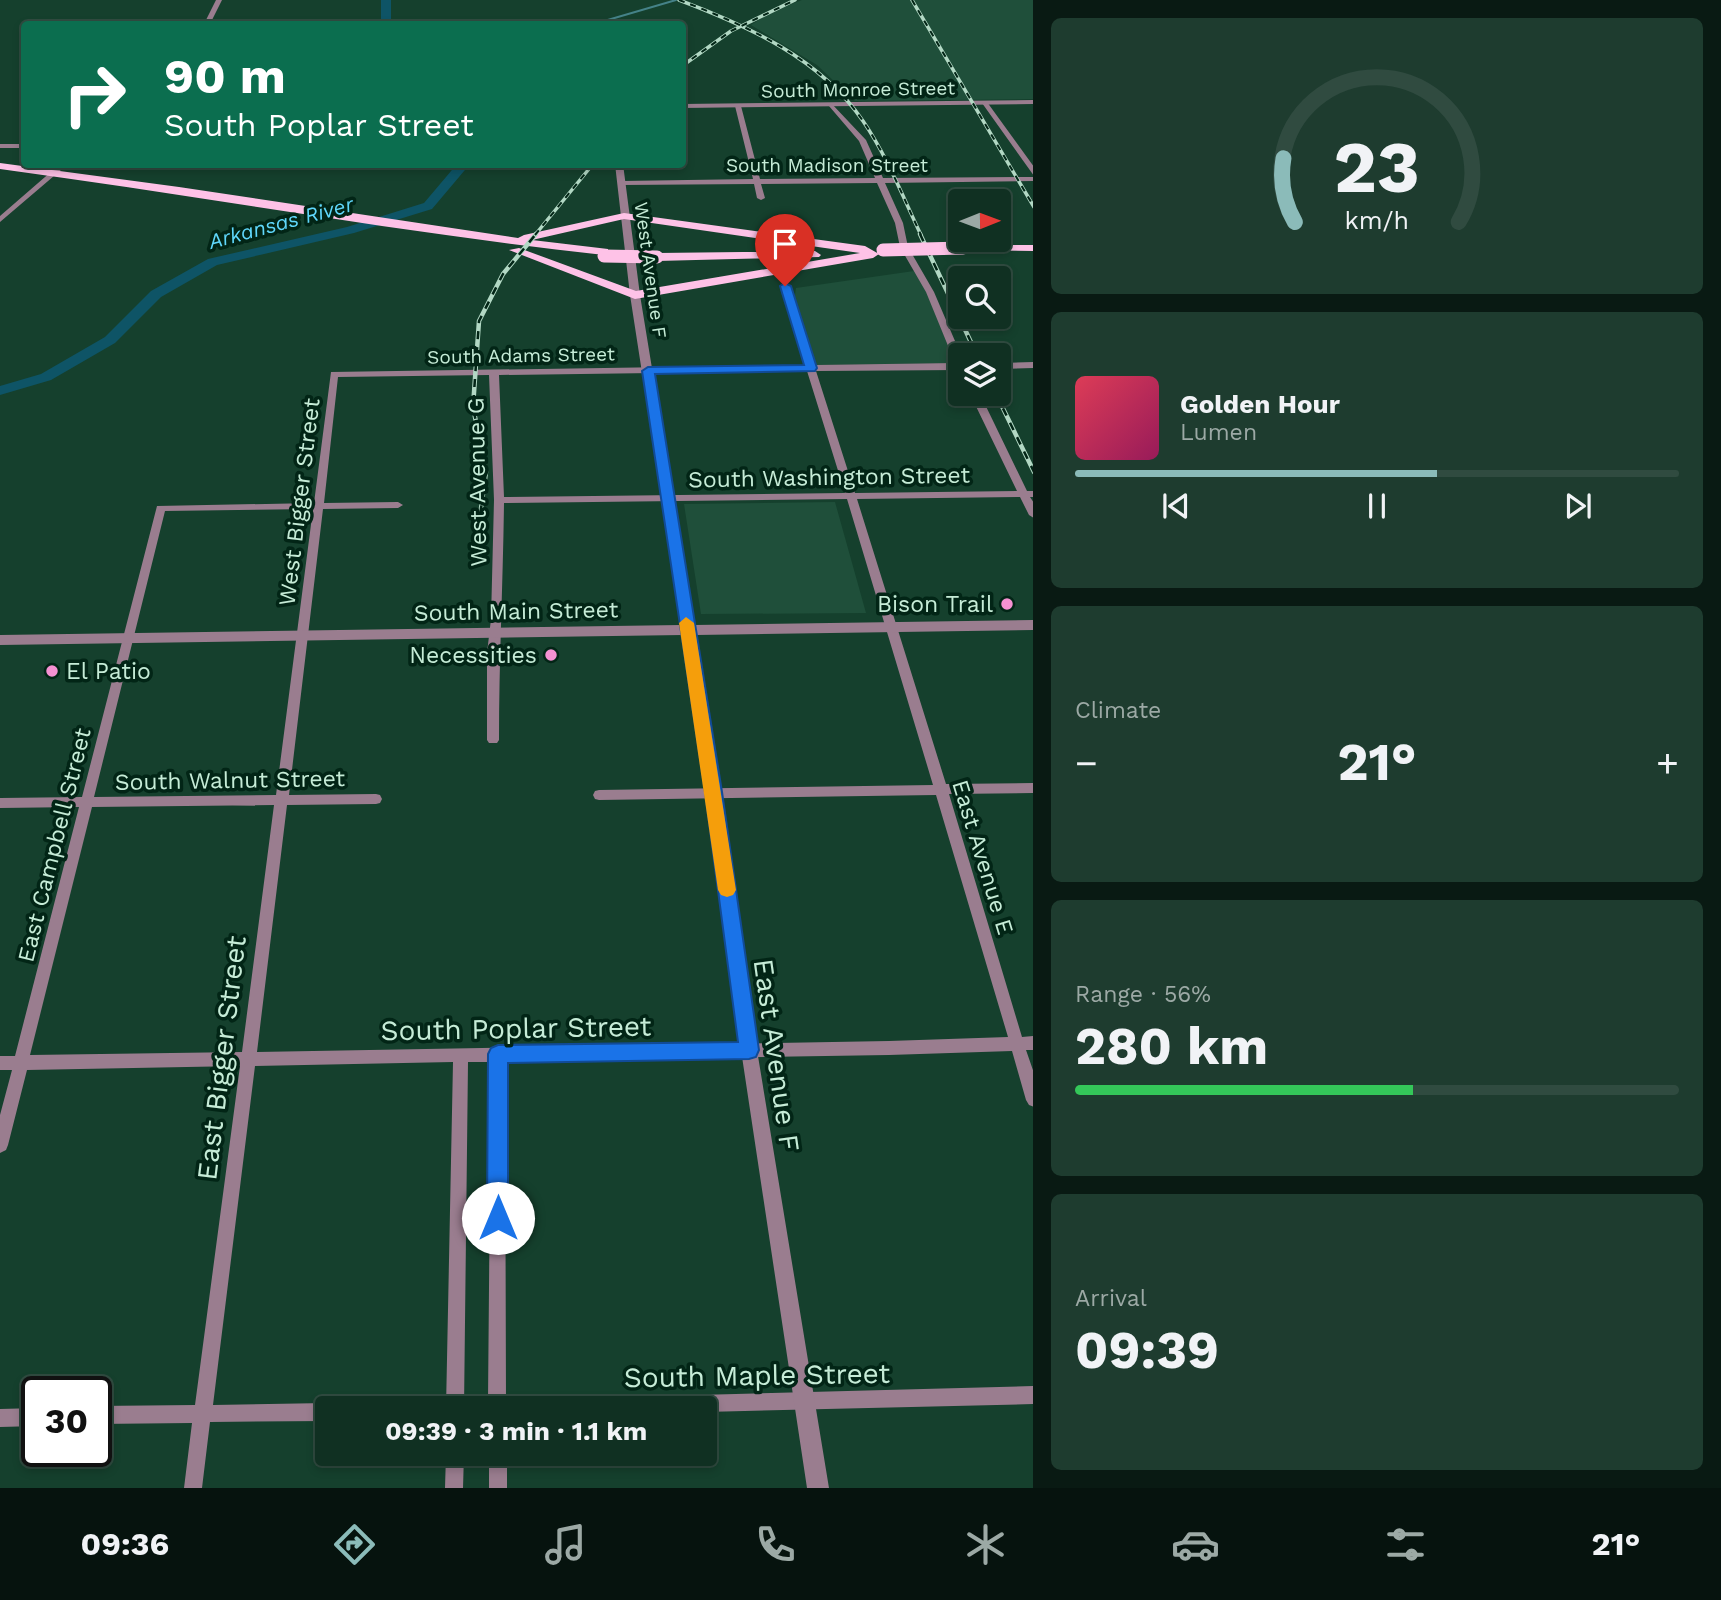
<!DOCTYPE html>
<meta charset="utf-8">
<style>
body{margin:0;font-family:"Work Sans",sans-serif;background:#1e3c2f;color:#f1f3f6;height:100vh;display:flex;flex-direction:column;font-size:26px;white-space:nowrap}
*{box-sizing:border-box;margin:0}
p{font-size:23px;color:#9ca9a5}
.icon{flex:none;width:38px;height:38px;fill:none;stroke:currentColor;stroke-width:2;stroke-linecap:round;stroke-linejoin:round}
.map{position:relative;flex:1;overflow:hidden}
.panel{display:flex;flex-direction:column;gap:18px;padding:18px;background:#091a13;width:688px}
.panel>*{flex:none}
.banner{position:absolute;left:21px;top:21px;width:665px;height:147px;border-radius:7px;box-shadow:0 4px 10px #0003,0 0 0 2px #304b40;background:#0b6e4f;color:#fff;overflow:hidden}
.needle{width:46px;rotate:89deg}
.fabs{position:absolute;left:948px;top:189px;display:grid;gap:14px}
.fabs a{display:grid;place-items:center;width:63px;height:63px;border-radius:7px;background:#103022;box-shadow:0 4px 10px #0003,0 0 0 2px #304b40;font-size:35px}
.speed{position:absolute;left:21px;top:1376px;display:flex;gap:14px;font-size:35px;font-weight:700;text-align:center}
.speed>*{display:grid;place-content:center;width:91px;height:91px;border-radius:50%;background:#103022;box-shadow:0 4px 10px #0003,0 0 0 2px #304b40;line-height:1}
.speed .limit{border:4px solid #111;border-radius:10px;background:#fff;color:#111}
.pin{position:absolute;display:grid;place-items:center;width:60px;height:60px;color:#fff;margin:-72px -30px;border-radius:50% 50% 50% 0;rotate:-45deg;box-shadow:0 0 7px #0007}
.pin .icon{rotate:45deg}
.me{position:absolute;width:77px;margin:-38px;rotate:0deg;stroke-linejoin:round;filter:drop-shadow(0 0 5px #0008)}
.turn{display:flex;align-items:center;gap:24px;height:147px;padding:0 28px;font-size:32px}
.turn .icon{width:91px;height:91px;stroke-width:2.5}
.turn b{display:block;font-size:49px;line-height:60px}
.big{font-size:52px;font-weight:700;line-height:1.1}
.panel .widget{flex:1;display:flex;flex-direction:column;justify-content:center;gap:10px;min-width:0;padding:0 24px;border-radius:10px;background:#1e3c2f}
.panel .dial{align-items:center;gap:0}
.dial svg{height:182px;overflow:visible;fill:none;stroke:#304b40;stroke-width:7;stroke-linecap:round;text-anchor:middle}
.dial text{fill:#f1f3f6;stroke:none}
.song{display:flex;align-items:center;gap:21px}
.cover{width:84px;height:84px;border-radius:10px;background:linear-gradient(135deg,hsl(350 70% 55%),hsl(330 70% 35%))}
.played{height:7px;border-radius:4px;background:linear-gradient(90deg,#8bbbb9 60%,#304b40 60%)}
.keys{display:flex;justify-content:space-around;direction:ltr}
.heat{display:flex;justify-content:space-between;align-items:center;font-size:38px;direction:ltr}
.charge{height:10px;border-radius:5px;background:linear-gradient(90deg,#34c759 56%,#304b40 0)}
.trip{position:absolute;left:315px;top:1396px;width:402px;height:70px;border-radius:7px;background:#103022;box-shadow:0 4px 10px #0003,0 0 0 2px #304b40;font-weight:700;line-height:70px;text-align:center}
.dock{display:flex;height:112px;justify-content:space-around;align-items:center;background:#06130e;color:#9ca9a5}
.dock .icon{width:49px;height:49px}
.dock .selected{color:#8bbbb9}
.dock b{font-size:32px;color:#f1f3f6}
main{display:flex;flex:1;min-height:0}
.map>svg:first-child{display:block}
.built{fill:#1f4f3a}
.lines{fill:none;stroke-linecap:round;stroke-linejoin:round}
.stream{stroke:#458288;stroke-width:2}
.river{fill:#0e5466;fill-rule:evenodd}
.minor{fill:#9a7d8f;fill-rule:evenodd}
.tertiary{fill:#9a7d8f;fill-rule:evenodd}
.primary{fill:#fec2e7;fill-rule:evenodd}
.rail-far2-casing{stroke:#b2d8c4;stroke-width:3.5}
.rail-far1-casing{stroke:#b2d8c4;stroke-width:4.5}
.rail-casing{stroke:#b2d8c4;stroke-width:6}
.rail-far2{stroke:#022516;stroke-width:2;stroke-dasharray:6;stroke-linecap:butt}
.rail-far1{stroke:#022516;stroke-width:2.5;stroke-dasharray:8;stroke-linecap:butt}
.rail{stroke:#022516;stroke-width:3.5;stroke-dasharray:10;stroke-linecap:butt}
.primary-bridge{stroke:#fec2e7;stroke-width:13}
.route{fill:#1a73e8;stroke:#114b97;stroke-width:2}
.slow{fill:#f59e0b}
.poi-dot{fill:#f591d2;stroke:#022516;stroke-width:2.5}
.labels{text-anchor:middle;stroke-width:7;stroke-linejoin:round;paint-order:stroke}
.far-street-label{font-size:19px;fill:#c6ecd7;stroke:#022516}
.far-water-label{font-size:21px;font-style:italic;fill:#5fd7fb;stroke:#022516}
.street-label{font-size:23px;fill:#c6ecd7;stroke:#022516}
.poi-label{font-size:23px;fill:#c6ecd7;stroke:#022516;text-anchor:end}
.near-street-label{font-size:28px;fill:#c6ecd7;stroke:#022516}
</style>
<main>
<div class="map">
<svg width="1034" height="1488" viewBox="0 0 1034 1488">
<rect width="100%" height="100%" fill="#15402d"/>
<path class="built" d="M802 0H1033V99L855 101 817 65 751 25 773 11Z
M914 271 925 288 955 363 813 365 794 302 796 288Z
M835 502 866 613 701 614 684 504Z"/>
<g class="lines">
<path class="stream" d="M594 24 676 0"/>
<path class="river" d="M381 0H391V24H381Z
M457 164H470L432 209 354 233 217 265 161 297 115 343 51 380 0 395V386L41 374 105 337 151 291 208 259 347 227 424 203Z"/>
<path class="minor" d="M216 0H222L210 24H204Z
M983 102H987L1034 167V176L982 103Z
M831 103 866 140 883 178 1034 177V181L885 183 903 223 908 247 934 292 961 355V370L816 371 855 493 1017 491 970 394H980L1027 491H1034V497H1030L1034 503V518L1029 515 1020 497 857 499 946 784 1034 783V793L949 794 1022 1037 1034 1036V1050H1026L1034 1073V1107L1029 1105 1026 1100 1012 1051 889 1055 505 1061 506 1400 1034 1386V1404L705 1412V1409H473L476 1403 488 1400 491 1062H468L464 1409H446L453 1062 255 1066 213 1405 327 1403 333 1406 335 1409H327V1421L210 1422 202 1488H184L192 1423 96 1424V1406L195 1405 240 1066 27 1070 8 1145 6 1150 0 1153V1115L12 1070H0V1056H15L79 807 0 808V798L82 797 157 506 314 503 331 372 805 365 781 286 785 283 789 286 814 365 955 363 926 292 900 247 895 223 877 183 761 184 765 198 761 200 757 198 754 184 622 185 618 183 622 181 753 179 735 106 738 104 741 106 760 179 875 178 859 141 829 106 828 105ZM807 371 845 493 504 497 499 375ZM489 375 494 500 491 619 487 653V740L489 743H497L499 740C499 661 503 582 504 503L847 499 933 785 599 790 595 791 593 795 595 799 599 800 936 795 1008 1037 889 1041 257 1052 287 805 376 804 380 803 382 799 380 795 376 794 289 795 323 509 398 508 403 505 398 502 324 503 338 377ZM313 509 276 795 94 797 165 511ZM274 805 242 1052 30 1055 92 807Z
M0 144H24V148H0Z
M60 164H68L0 222V216Z
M1034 362V368L999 369V363Z
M37 1408V1426L0 1427V1409Z
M446 1454H464L463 1488H445Z
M489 1454H507V1488H489Z"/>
<path class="tertiary" d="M1034 100V104L682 108V104Z
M615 164H623L640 295 694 625 1034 620V630L696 635 757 1050 829 1488H807L741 1050 683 635 0 645V635L681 625 630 295Z"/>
<path class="primary" d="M0 163 179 187 518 238 524 235 624 213 865 246 879 254 873 258 635 299 509 250 519 248 636 291 860 253 624 219 532 240 608 249V253L604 255C402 233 202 196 0 169Z
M963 245H1034V251L959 250V246Z
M815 251 821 255 819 257 657 261 651 257 657 253Z"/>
<defs>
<path id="rail-far2" d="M679 0C748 26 820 58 863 121 887 156 903 197 921 235
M912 0 1034 207
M682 66 731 31 795 0
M535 235 593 164"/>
<path id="rail-far1" d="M920 234 977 355
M996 394 1034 472
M476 545 486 472 473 407 479 321 503 274 536 234"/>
<path id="rail" d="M474 556 476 543"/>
</defs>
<use href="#rail-far2" class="rail-far2-casing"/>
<use href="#rail-far1" class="rail-far1-casing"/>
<use href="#rail" class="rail-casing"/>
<use href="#rail-far2" class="rail-far2"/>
<use href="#rail-far1" class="rail-far1"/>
<use href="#rail" class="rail"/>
<path class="primary-bridge" d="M883 250 963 248
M604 256 657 257"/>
</g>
<path class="route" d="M785 283 791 286 817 368 815 371 655 374 722 792 759 1050 756 1057 749 1059 508 1063V1218L505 1225 498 1228 490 1225 487 1218 488 1054 491 1048 498 1045 738 1042 705 792 642 371 648 367 804 365 780 286Z"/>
<path class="slow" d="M686 617 694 623 736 890 733 895 727 897 721 895 718 890 679 623Z"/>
<g class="poi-dot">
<circle cx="1007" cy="604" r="7"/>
<circle cx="551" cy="655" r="7"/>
<circle cx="52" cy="671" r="7"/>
</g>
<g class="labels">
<g class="far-street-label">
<text transform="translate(858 89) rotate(-1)" y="7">South Monroe Street</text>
<text x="827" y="172">South Madison Street</text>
<text transform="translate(651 270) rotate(82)" y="7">West Avenue F</text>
<text transform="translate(521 355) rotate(-1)" y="7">South Adams Street</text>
</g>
<g class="far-water-label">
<text transform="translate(281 223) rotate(-15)" y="7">Arkansas River</text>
</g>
<g class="street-label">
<text transform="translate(829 477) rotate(-1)" y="8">South Washington Street</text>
<text transform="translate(477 482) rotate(-91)" y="8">West Avenue G</text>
<text transform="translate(299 502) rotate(-83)" y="8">West Bigger Street</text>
<text transform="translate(516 611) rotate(-1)" y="8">South Main Street</text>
<text transform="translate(230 780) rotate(-1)" y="8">South Walnut Street</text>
<text transform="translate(54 845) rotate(-76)" y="8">East Campbell Street</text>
<text transform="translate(983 857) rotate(73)" y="8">East Avenue E</text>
</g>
<g class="poi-label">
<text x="993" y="612">Bison Trail</text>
<text x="537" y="663">Necessities</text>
<text x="66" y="679" text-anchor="start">El Patio</text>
</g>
<g class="near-street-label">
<text transform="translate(516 1028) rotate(-1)" y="10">South Poplar Street</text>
<text transform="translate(777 1055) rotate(82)" y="10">East Avenue F</text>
<text transform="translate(221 1058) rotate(-83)" y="10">East Bigger Street</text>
<text transform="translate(757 1375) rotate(-1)" y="10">South Maple Street</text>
</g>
</g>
</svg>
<div class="fabs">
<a><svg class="needle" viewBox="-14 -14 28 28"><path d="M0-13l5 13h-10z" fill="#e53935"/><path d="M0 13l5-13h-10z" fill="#9ca9a5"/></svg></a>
<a><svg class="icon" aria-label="search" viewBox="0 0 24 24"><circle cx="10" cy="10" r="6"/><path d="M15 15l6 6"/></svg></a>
<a><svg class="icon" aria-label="layers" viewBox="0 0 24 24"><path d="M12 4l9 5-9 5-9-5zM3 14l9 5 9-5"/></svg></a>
</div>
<div class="speed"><div class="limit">30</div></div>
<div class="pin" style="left:785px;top:286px;background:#d93025"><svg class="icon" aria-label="arrive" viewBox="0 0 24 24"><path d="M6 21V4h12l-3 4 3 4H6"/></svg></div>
<svg class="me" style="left:498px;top:1218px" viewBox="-20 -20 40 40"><circle r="19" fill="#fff"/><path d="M0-13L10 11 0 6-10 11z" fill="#1a73e8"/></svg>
<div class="trip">09:39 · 3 min · 1.1 km</div>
<div class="banner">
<div class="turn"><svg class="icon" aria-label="right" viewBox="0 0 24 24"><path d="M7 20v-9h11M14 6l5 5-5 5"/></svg><div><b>90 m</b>South Poplar Street</div></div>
</div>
</div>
<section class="panel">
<div class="widget dial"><svg viewBox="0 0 100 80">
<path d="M14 69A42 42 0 1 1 86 69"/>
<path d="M14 69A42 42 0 0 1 9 41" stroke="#8bbbb9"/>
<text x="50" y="56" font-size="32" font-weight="700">23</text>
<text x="50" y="72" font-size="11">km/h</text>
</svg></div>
<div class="widget">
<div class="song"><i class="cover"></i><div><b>Golden Hour</b><p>Lumen</p></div></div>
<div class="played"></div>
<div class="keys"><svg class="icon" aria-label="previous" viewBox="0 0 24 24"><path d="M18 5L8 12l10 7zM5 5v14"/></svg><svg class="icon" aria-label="pause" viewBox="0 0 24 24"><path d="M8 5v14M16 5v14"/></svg><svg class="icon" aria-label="next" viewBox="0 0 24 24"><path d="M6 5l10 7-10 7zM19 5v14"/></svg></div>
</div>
<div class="widget"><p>Climate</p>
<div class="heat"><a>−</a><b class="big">21°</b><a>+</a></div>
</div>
<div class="widget"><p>Range · 56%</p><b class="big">280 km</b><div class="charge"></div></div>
<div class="widget"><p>Arrival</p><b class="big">09:39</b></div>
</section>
</main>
<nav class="dock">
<b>09:36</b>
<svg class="icon selected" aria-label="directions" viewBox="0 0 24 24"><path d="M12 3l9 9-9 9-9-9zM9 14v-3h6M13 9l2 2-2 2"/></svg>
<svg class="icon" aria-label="music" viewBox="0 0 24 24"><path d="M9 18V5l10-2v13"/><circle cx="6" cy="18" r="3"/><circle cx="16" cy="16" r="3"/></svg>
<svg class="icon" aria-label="phone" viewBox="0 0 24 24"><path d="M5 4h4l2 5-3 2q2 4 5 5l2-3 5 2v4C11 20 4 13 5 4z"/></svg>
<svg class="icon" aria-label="climate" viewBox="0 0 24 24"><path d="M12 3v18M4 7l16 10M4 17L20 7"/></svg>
<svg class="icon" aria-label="car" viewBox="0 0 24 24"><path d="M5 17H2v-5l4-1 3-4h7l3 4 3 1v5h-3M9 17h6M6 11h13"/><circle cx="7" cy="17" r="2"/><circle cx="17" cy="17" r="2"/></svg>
<svg class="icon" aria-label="filters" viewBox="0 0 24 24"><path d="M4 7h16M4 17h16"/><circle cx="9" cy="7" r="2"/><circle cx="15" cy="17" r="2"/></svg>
<b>21°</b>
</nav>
